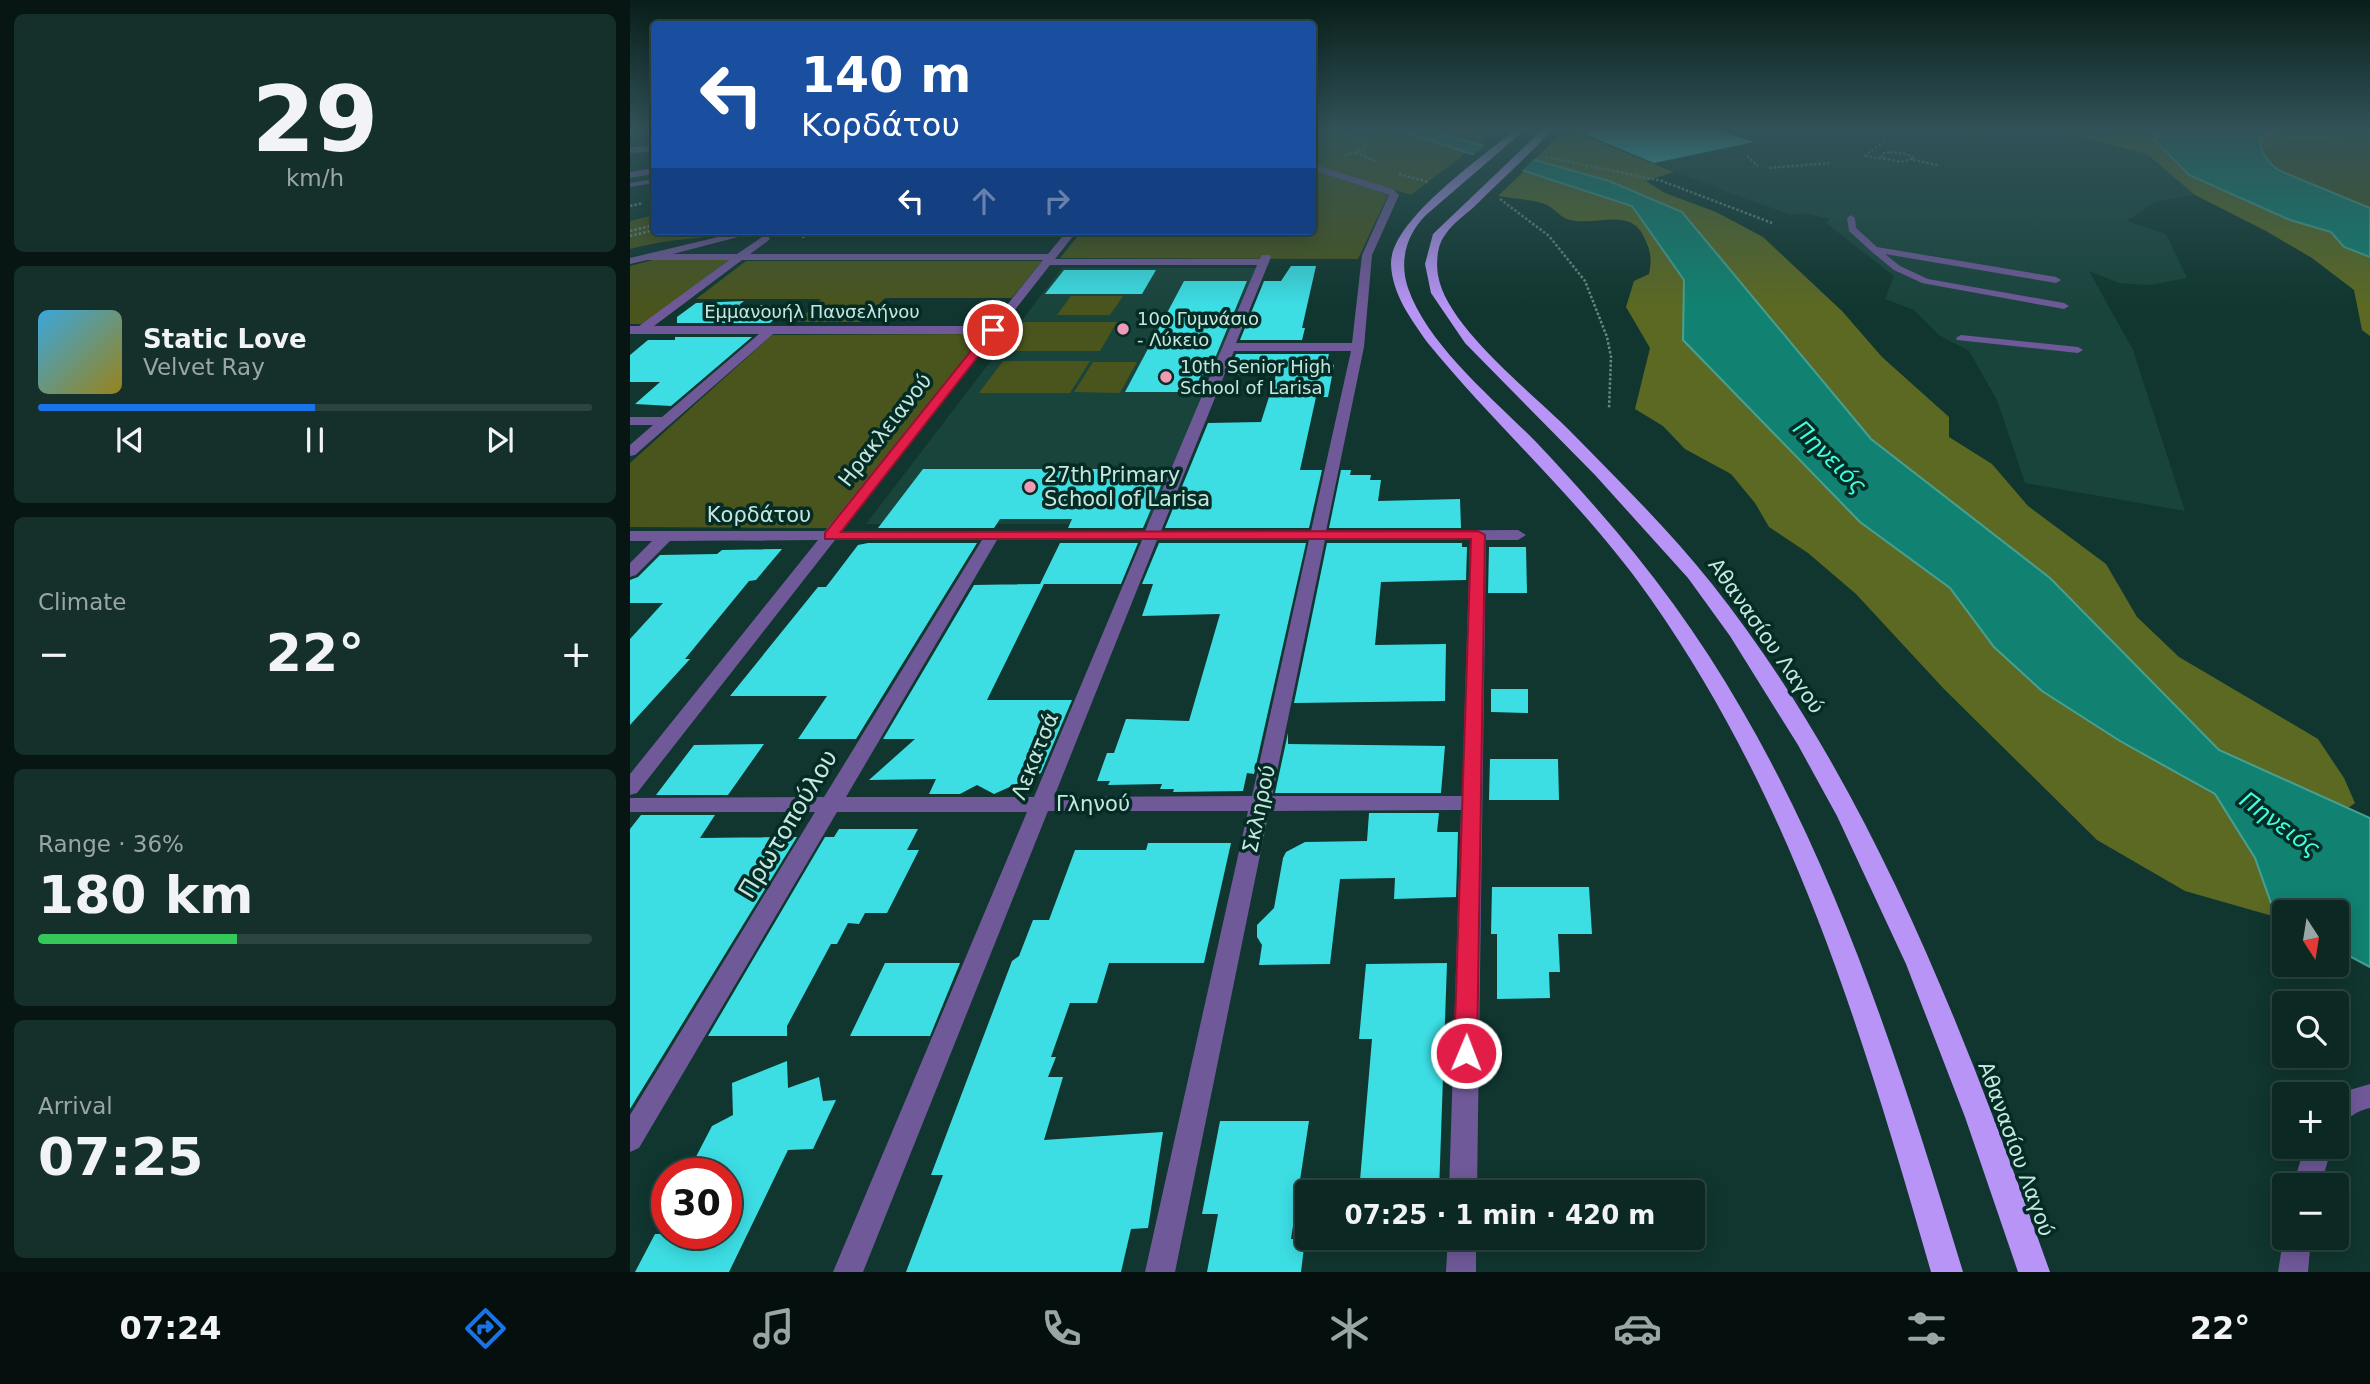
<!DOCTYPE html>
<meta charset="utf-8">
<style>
body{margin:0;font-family:"DejaVu Sans",sans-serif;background:#15302b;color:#f1f3f6;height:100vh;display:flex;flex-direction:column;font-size:26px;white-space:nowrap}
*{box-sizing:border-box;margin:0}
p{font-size:23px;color:#9aa6a6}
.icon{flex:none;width:38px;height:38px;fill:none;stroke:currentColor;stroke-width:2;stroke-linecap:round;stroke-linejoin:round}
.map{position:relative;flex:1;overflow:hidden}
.side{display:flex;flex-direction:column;gap:14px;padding:14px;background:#071613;width:630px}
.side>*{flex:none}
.banner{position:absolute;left:21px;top:21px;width:665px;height:214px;border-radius:7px;box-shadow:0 4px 18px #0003,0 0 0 2px #2c4441;background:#1a4fa0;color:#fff;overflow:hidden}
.needle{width:46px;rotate:168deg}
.fabs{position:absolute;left:1642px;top:900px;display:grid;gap:14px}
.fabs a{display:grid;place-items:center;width:77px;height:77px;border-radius:7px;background:#0c2823;box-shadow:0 4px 18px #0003,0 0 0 2px #2c4441;font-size:35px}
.speed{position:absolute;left:21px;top:1158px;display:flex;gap:14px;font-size:35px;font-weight:700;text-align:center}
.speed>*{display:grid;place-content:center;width:91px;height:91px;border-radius:50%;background:#0c2823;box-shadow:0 4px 18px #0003,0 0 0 2px #2c4441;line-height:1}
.speed .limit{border:10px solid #d22;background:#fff;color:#111}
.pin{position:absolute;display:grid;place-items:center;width:60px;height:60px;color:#fff;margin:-30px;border:4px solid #fff;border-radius:50%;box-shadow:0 2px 7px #0007}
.me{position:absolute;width:77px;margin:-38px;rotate:1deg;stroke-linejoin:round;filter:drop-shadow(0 0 5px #0008)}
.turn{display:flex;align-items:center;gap:24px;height:147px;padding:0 35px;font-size:32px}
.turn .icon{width:91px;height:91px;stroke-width:2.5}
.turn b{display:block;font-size:49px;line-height:60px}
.lanes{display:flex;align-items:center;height:66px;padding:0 35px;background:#0003;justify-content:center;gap:35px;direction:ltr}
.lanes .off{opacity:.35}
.big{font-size:52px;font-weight:700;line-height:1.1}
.side .widget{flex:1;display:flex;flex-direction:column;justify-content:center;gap:10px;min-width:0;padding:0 24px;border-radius:10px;background:#15302b}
.side .dial{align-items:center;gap:0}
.dial b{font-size:91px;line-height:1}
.song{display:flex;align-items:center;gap:21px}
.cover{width:84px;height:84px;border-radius:10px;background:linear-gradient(135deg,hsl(200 70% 55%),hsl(50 70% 35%))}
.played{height:7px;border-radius:4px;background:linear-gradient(90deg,#1a73e8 50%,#2c4441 50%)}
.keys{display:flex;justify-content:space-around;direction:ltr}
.heat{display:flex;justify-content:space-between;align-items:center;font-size:38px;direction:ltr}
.charge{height:10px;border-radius:5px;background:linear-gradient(90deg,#34c759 36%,#2c4441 0)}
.trip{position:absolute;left:665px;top:1180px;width:410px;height:70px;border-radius:7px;background:#0c2823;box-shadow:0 4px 18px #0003,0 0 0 2px #2c4441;font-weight:700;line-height:70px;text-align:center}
.dock{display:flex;height:112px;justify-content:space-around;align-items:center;background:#05100e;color:#9aa6a6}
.dock .icon{width:49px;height:49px}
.dock .selected{color:#1a73e8}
.dock b{font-size:32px;color:#f1f3f6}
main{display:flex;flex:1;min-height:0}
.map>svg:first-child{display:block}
.built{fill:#19443c}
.green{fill:#4a551d}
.forest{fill:#5c6923}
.water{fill:#118271;stroke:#47a092;stroke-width:2}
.pier{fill:#10362f}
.building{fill:#3cdee4}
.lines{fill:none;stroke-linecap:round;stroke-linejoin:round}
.path{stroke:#668a82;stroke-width:2.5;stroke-dasharray:2.5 2;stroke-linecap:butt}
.service{fill:#6f5998;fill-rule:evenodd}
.minor{fill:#6f5998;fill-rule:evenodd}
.tertiary{fill:#6f5998;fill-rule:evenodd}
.trunk{fill:#b794f6;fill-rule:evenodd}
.route{fill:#e11d48;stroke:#92132f;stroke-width:2}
.poi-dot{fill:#f09ab6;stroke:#042c25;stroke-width:2.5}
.labels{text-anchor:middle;stroke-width:7;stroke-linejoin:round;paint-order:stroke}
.far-street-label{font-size:18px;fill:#c5e7df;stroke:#042c25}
.far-poi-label{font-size:18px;fill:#c5e7df;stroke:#042c25;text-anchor:start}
.street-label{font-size:21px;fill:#c5e7df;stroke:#042c25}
.poi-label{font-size:21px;fill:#c5e7df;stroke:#042c25;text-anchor:start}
.water-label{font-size:23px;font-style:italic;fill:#40fedf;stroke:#042c25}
.near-street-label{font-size:24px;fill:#c5e7df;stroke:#042c25}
</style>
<main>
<section class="side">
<div class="widget dial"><b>29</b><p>km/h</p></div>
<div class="widget">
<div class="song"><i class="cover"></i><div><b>Static Love</b><p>Velvet Ray</p></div></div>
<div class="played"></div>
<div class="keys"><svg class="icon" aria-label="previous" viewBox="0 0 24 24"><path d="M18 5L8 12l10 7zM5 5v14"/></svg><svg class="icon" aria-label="pause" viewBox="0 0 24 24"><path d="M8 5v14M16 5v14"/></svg><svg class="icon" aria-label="next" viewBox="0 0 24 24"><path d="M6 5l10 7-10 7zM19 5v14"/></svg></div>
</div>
<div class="widget"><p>Climate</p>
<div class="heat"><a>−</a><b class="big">22°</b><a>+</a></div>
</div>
<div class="widget"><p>Range · 36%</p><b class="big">180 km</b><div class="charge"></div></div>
<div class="widget"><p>Arrival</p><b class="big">07:25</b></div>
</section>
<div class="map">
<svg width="1740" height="1272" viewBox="0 0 1740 1272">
<rect width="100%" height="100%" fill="#10362f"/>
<path class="built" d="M962 128H1385L1448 136 1517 154 1565 195 1525 202 1497 221 1536 234 1557 278 1520 285 1489 283 1459 271 1503 350 1555 511 1395 483 1367 400 1339 351 1309 335 1284 310 1255 299 1264 276 1196 223 1200 219 1174 213 1161 215 1105 195 957 137Z
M432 268H628L518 524H236Z"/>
<path class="green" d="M683 128H762L837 152 781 195 683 165Z
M791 128H868L848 144Z
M1686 138H1740V208L1648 170 1633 154 1634 150 1652 141Z
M683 170 758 195 728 259 430 258 452 231H682Z
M24 215V231H116C77 239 39 238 0 249V221Z
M100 259 14 324H0V266L23 260Z
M116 261H412L382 298H255L231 322H167L191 299H66Z
M441 296H493L480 315H427Z
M393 322H487L470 351H372Z
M354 334 201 528 0 527V463L142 335Z
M373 361H460L440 393H349Z
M463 362H507L490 393 444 392Z"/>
<path class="forest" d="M937 128H953L950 133 957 137 1044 172 1016 181 1035 193 1086 212 1133 237 1212 311 1252 357 1319 417V437L1362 464 1398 506 1476 564 1507 617 1549 657 1688 739 1714 778 1725 803 1718 808 1589 750 1420 578 1241 439 1052 212 979 181 904 160Z
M1489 128H1533L1525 139 1660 220 1701 232 1714 247 1740 257V336L1732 330 1724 290 1682 258 1636 231 1565 195 1517 154 1448 136 1486 131Z
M1652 131H1740V138L1652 141 1634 150 1631 138Z
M894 171 1002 205 1054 280V340L1230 522 1320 588 1364 647 1412 691 1490 741 1585 794 1625 858 1646 917 1555 891 1467 840 1314 689 1226 594 1178 553 1139 527 1125 503 1101 474 1055 449 1033 426 1005 409 1020 348 996 307 1004 281 1019 274C1022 258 1021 252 1014 237 1001 207 965 226 940 220 931 218 925 209 917 205 904 199 883 199 868 196Z"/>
<path class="water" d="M762 128H791L979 181 1052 212 1241 439 1420 578 1589 750 1740 818V967L1706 949V912H1654V921L1646 917 1625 858 1585 794 1490 741 1412 691 1364 647 1320 588 1230 522 1053 340 1054 280 1002 206Z
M1533 128H1740V131C1712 130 1655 124 1631 138 1630 152 1637 161 1648 170L1740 208V257L1714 247 1701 232 1660 220 1559 175 1524 139Z"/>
<path class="pier" d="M858 143 906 157 890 173 841 157Z"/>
<path class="building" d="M940 128H1082L1124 142 1024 163Z
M661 266H686L672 328H675L672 340H610L634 281H651Z
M434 270H526L512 294H415Z
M554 281H617L578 375H571L564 392H495Z
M114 301 109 305H146L142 309H157L140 323H47V317L66 303Z
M45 337H122L41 406 5 404 30 382H0V355L18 340H45Z
M606 354H699L697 362 704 365 698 397H686L670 470H692L679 528H535L578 423 631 422 646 375H597Z
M293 469H538L513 528H438L442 519H370L364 528H248Z
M711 470H721L720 475H741L740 480H751L748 501 830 499 831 528H699Z
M238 543H347L226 739H168L197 696H100L188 587H196L228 545Z
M430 543H508L491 584H414L357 700H442L411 773 364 794 347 785 330 794H299L306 779 239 780 285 739H253L344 585 410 584Z
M529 543H676L624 774 617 773 613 791 543 792 544 789H530L532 784 478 785 480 781H467L477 753H484L496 719 559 721 590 614 512 616 523 584H512Z
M697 543H832V547H837L836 580 751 582 745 645 816 644 815 701 664 703Z
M859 547H896L897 593H858Z
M152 549 126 580 119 581 55 659H60L0 725V639L33 603H0V580L8 577 30 555 87 554 92 550Z
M861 689H898V713L861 712Z
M658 733V744L815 746 811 793H645Z
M134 744 98 795H26L64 745Z
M860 759H928L929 800H859Z
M739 813H809L807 832H828L826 897 764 899 765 878 710 879 700 964 629 965 632 945 627 937V925L644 908 653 858 656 852 675 842 737 841Z
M11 815H85L70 838 167 837 0 1109V829Z
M209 829H288L277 850H289L257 913H235L229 924 218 923 207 944H201L157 1026V1036H78L195 837H204Z
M518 843H601L574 963H479L467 1003H440L421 1057H426L418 1077H433L414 1140 533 1132 518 1228 501 1229 491 1272H276L313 1175H301L382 961 389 956 403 920H419L445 850H516Z
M862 887H959L962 934H928L930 972H919L920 998 867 999V934H861Z
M255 963H330L300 1036H220Z
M817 963 809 1192H729L742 1039H729L736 964Z
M157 1061 158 1088 189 1077 193 1101 206 1100 183 1149 158 1150 99 1272H5L25 1234H96V1174H57L82 1126 103 1115 102 1083Z
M590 1121H679L661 1239H675L671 1272H577L588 1214H572Z"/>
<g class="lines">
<path class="path" d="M1284 128H1297
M1308 128 1346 133
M682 129 708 131 736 142 735 148 714 156
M1352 132 1359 134 1345 133Z
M1260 152 1277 154 1284 158 1271 162 1252 158V154Z
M726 153 747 162
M1117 156 1128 166
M1234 156 1254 142
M1235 156 1254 159
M916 157 1032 181 1142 223
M1283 160 1308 165
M1139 168 1199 163
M769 174 798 182
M870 199 919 236 955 281 977 337 981 357 979 409
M0 206 13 203
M0 231 24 225
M0 236 24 230
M172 237 199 231"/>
<path class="service" d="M24 179V183L0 187V183Z
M1221 215 1225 218 1226 228 1247 247 1426 277 1431 280 1426 283 1255 254 1270 266 1298 279 1434 303 1439 306 1434 309 1292 283 1264 270 1242 252 1219 231 1217 218Z
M1331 335 1448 347 1453 350 1448 353 1327 340 1326 338Z"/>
<path class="minor" d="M1384 128H1392V129L1388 131Z
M24 146V151L0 153V147Z
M682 164 763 189 769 195 742 255 734 347 696 531 888 530 896 535 888 540H856L847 1192H819L831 810 639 811 545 1272H515L618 811H418L233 1272H203L397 812H207L9 1148 0 1152V1115L185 812H0V798L194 797 352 540H205L7 793 0 795V774L188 540 40 541 6 575 0 577V563L22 541H0V531H195L354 334H143L5 455 0 456V445L23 425H0V417H32L129 334H0V326H9L99 260H17L0 264V258L113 231H131L43 254H107L135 235 140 238 139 240 120 254H418L437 231H447L425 259H630L632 255H640L641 257 606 343H722L732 255 759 195 682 170ZM112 260H413L360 326H24ZM420 265H627L515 531H212ZM604 351H721L681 531H531ZM367 540H512L404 797H216ZM527 540H679L622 796 424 797ZM695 540H840L832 796H642Z
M1740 1084V1108C1722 1112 1721 1119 1706 1125V1094Z
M1675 1146H1702L1691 1185H1663Z
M1654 1234V1237H1681L1678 1272H1648Z
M818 1237H846V1272H816Z"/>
<path class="tertiary" d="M24 168V174L0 178V172Z"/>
<path class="trunk" d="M887 128H897L796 215C776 235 769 261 778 288 798 346 865 400 907 443 941 479 974 516 1005 554 1175 763 1256 1019 1333 1272H1301C1232 1033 1165 804 1020 598 955 505 869 430 797 342 781 319 762 294 761 264 760 220 854 156 887 128Z
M914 128H924C899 155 871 180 845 206 835 215 822 224 815 235 807 245 806 263 808 275 816 327 904 394 941 432 989 481 1039 530 1082 584 1242 786 1334 1032 1420 1272H1388L1335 1117 1276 964 1207 816 1168 745 1100 636 1058 578 965 475 835 343 801 293 795 264 803 234Z"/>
</g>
<linearGradient id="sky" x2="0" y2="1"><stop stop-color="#091e1a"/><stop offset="0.42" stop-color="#315258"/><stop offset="1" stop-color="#315258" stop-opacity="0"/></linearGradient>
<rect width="1740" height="307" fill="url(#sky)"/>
<path class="route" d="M363 326 367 327V332L211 532 848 531 855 535 847 1053 844 1060 836 1063 828 1060 824 1053 841 539H195V533L360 327Z"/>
<g class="poi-dot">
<circle cx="493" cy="329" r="7"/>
<circle cx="536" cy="377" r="7"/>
<circle cx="400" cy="487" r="7"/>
</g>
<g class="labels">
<g class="far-street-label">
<text x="182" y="318">Εμμανουήλ Πανσελήνου</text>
</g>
<g class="far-poi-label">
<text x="507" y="325">10ο Γυμνάσιο<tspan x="507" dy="21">- Λύκειο</tspan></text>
<text x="550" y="373">10th Senior High<tspan x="550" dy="21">School of Larisa</tspan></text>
</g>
<g class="street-label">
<text transform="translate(255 430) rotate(-52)" y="7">Ηρακλειανού</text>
<text x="129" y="522">Κορδάτου</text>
<text transform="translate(1136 636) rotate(55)" y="7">Αθανασίου Λαγού</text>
<text transform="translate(405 756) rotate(-68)" y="7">Λεκατσά</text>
<text x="463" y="811">Γληνού</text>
<text transform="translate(629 809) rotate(-78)" y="7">Σκληρού</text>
<text transform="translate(1386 1149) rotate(70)" y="7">Αθανασίου Λαγού</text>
</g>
<g class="poi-label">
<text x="414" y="482">27th Primary<tspan x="414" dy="24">School of Larisa</tspan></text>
</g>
<g class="water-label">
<text transform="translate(1200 457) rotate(45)" y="8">Πηνειός</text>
<text transform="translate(1650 824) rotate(36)" y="8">Πηνειός</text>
</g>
<g class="near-street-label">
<text transform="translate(158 824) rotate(-59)" y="8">Πρωτοπούλου</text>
</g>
</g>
</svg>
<div class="fabs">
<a><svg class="needle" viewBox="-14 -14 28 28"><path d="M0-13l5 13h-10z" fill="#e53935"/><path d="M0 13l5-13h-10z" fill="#9aa6a6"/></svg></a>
<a><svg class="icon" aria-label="search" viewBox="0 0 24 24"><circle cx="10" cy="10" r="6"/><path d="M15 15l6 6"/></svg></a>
<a>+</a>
<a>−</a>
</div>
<div class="speed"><div class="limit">30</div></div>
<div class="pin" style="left:363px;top:330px;background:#d93025"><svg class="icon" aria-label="arrive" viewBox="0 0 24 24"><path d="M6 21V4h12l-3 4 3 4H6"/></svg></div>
<svg class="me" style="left:836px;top:1053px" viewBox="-20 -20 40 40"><circle r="17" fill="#e11d48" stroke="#fff" stroke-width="3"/><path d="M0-11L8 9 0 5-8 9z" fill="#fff"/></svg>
<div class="trip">07:25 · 1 min · 420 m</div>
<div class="banner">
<div class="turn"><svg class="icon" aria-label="left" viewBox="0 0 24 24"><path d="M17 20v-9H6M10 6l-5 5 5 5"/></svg><div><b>140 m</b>Κορδάτου</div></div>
<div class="lanes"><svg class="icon" aria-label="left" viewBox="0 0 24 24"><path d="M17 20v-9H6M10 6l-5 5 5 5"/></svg><svg class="icon off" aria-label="ahead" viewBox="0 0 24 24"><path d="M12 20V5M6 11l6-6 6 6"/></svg><svg class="icon off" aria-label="right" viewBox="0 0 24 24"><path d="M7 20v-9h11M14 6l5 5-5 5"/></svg></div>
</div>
</div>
</main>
<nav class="dock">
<b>07:24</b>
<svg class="icon selected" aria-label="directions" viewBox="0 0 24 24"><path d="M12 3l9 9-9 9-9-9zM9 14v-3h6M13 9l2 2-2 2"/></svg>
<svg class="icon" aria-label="music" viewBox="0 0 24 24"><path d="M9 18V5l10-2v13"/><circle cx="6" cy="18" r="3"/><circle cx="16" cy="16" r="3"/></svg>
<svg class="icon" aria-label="phone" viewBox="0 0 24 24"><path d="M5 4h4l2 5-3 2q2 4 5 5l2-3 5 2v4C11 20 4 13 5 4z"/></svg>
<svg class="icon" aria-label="climate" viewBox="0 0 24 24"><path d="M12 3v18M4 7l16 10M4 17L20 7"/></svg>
<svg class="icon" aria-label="car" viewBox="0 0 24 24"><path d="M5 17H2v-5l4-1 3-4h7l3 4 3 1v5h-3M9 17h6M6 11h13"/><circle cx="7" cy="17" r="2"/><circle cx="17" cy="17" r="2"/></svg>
<svg class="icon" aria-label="filters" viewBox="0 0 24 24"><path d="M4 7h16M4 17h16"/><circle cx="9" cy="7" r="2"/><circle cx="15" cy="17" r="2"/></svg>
<b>22°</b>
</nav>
